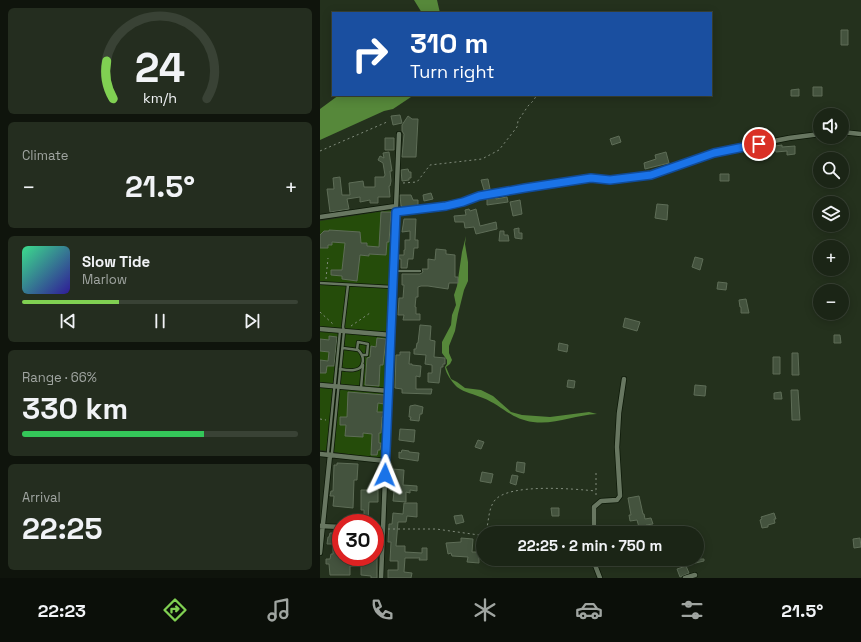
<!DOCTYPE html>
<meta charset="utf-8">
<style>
body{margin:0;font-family:"Space Grotesk",sans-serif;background:#242d1f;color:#f1f3f6;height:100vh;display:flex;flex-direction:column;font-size:15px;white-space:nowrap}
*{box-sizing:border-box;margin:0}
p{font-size:13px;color:#a0a5a1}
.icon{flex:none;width:22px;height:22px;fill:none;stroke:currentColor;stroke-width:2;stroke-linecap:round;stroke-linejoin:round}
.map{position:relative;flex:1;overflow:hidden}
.sheet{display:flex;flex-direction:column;gap:8px;padding:8px;background:#0f140c;width:320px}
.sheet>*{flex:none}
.hud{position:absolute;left:12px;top:12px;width:380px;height:84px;border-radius:0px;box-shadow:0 2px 10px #0003,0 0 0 1px #394235;background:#1a4fa0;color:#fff;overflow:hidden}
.fabs{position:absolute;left:493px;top:108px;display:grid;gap:8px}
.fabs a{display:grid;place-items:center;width:36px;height:36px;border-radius:50%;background:#1b2516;box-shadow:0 2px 10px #0003,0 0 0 1px #394235;font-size:20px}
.speed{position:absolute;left:12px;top:514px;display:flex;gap:8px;font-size:20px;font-weight:700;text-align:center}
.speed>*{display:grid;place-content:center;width:52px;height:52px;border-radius:50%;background:#1b2516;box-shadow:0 2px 10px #0003,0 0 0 1px #394235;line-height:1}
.speed .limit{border:6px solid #d22;background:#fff;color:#111}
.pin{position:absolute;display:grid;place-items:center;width:34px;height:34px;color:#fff;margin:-17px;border:2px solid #fff;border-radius:50%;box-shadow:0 1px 4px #0007}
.me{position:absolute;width:44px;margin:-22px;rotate:2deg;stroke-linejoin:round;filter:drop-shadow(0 0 3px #0008)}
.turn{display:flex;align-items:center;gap:14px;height:84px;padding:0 12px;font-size:18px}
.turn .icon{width:52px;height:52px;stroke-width:2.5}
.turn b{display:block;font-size:28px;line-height:34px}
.big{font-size:30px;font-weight:700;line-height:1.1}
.sheet .widget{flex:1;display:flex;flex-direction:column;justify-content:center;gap:6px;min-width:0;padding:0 14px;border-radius:6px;background:#242d1f}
.sheet .dial{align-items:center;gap:0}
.dial svg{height:104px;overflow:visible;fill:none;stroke:#394235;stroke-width:7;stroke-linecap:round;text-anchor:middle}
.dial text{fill:#f1f3f6;stroke:none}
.song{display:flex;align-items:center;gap:12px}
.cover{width:48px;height:48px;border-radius:6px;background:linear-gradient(135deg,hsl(150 70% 55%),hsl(250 70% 35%))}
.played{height:4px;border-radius:2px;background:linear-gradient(90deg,#80d052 35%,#394235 35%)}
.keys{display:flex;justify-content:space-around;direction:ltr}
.heat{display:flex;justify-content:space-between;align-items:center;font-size:22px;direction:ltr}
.charge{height:6px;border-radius:3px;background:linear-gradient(90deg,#34c759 66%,#394235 0)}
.trip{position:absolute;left:156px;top:526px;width:228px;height:40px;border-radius:20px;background:#1b2516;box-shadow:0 2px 10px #0003,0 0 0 1px #394235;font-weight:700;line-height:40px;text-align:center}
.tab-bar{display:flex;height:64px;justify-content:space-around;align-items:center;background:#0b0f09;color:#a0a5a1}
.tab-bar .icon{width:28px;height:28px}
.tab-bar .on{color:#80d052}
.tab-bar b{font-size:18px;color:#f1f3f6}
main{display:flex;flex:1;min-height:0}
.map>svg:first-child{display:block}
.green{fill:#254c0a}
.water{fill:#56883a}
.building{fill:#44533e;stroke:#5e6d57}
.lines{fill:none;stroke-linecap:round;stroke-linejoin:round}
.lane-casing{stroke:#0c1807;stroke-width:4}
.street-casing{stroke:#0c1807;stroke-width:6}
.path{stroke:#818c7c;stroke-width:1;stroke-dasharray:2 3;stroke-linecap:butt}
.lane{stroke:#687761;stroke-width:2.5}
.street{stroke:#687761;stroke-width:4.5}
.route-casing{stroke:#114b97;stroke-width:10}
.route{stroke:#1a73e8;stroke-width:7}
</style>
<main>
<section class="sheet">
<div class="widget dial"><svg viewBox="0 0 100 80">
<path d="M14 69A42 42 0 1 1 86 69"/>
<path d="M14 69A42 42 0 0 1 9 40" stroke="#80d052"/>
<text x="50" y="56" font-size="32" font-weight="700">24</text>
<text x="50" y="72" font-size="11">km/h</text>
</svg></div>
<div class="widget"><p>Climate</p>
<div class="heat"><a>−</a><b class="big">21.5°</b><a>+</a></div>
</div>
<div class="widget">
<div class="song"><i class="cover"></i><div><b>Slow Tide</b><p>Marlow</p></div></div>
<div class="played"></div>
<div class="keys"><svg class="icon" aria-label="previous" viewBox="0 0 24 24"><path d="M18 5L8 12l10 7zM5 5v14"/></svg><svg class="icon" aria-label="pause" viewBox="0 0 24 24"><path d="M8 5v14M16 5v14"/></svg><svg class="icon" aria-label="next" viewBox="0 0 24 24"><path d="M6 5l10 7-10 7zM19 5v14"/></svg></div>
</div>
<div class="widget"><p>Range · 66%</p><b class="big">330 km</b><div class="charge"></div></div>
<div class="widget"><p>Arrival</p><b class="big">22:25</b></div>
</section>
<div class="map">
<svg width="541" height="578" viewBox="0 0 541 578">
<rect width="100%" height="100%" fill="#24311d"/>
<path class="green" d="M71 210 70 292 62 459 0 450V221Z"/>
<path class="water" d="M94 0H117L120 13H102Z
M19 95H94L73 109 64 111 0 140V109Z
M146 236 145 244 148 262V281L144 290 138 314 135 331 129 346V353L132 360 130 364 126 367 131 379 137 382 145 388 161 390 173 396 191 412 202 415 230 417 269 412 277 414C255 415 235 425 213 422 191 419 181 405 163 398 154 394 145 393 137 387 132 382 126 374 125 367L127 364V360L122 353V342L131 325 132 315 136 305 134 295 137 286 142 252Z"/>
<path class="building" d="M521 30H528V45H521Z
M493 87H502V96H493Z
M479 89V96H471V90Z
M80 115 82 123 73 125 71 116Z
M88 116 92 119H98L96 157H82L84 134 82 131V125Z
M299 136 301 142 292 145 290 139Z
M65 138H74V150H65Z
M462 145V147L475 146V154L467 155V151L456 152 455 146Z
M69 152 72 171H70L71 181 70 186H69L70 197H58V203H50V200L40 202V197L27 199 29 209 10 212 7 189H14L13 178 20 177 22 195H30L29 183 43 181 44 187H55V177H64L65 175 63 163 58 160 60 156 64 158 63 153Z
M346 152 349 163 325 169 324 163 336 159 335 155Z
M88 169 89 172H91V178H89V180L82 181 81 170Z
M400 174H409V181H400Z
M168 179 170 189 164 190 161 180Z
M111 193 113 199 104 201 103 195Z
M80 195H91L93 200H98V206L82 207V206H81Z
M176 197V199L187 197 188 202 167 205V198Z
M200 200 202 214 193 216 190 202Z
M337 204 348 205 347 220 335 218Z
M149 209 150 211 156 209 160 226 176 222 177 229 156 234 154 227 145 228 144 222H135L134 216 146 215 145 210Z
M61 212H71L69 242H67L66 255 49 254V256L40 255 37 281 22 279V276L11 275V270H22L25 243 12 242V245H8V248H0V235L4 231H9V230L40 232 41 243H47V246L59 247Z
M84 219H96L95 240H98V248H94L93 259H88L87 268H81V259H79V255H84V250H85V240H90V231L82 232Z
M199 228V233H202V239L195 238 194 229Z
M180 231H184V235H188L189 241H179Z
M116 249 126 250V254L135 255V277H138V283H129L128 289 108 286H101L98 287V297H96L95 307H96V314H100V320H83L84 315H78L79 298H83L84 285H82V274H100L103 272 102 269H108V259L115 260Z
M375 257 383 259 380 270 372 267Z
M398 282 407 283 406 290 397 289Z
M426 299 429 313H421V307H420L419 300Z
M305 318 320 322 317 331 303 327Z
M100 325 111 326 110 340 115 341 114 357 125 358V364H123V367H121L119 383 108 382V373H112V365L105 364 106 355 94 354V349H96L97 343H98Z
M514 335H520L521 343H514Z
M9 336 17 337 14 366H7L6 373H0V360L8 361 9 352 0 351V339L9 340Z
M57 338 66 339 63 365H60L59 386 45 385 47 358 50 357 51 346 56 347Z
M239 343 248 345 247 352 238 350Z
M80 352H90L89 364H92V365L101 366 100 377 96 376V389H112L111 394 82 393V389L75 388 76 355H80Z
M472 353H478L479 375H472Z
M453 357H460V374H453Z
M248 380 255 381 254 388 247 387Z
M375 385 386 386 385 396 374 395Z
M471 390H478L480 420H472Z
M28 392 65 395 64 404 58 403 57 412H64L63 417H62L61 433H59V443H61L60 450H58L57 455H51L52 434 43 433V437L25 436 26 425H20V417H27Z
M461 392 462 399H454V393Z
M95 405 103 407 102 414H100L99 421 90 420 91 417H89L90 406Z
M80 429 95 430 94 442 79 440Z
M158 440 164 442 161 449 155 447Z
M82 450 89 451V452L99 453 98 461 79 458V452L81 453Z
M197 462 205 463 204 473 196 471Z
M17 463 38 464 37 480H34L33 508 13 506 14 496H10L11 491H13L14 465H17Z
M72 469 84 470 83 485 97 486V491L90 490V493L86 492V502L73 501 74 491 70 490Z
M162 472 173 474 171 483 160 481Z
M192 475 198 476 196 485 190 483Z
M41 490H58V502H49L48 523H44V510H41Z
M319 496 323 514H324L325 519 331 518 333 524 326 525 327 529 320 531 317 520 310 521 309 515H311L308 498Z
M84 503H97V517L87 516 86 522H78L76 546H85V552L102 553V548H107V560H99L100 558H85L84 572 92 573 91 578H68V570H78V561H70L71 542H68L69 524H72L73 513 83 514Z
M231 508H239V516H232Z
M454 513 456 519H454L455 523 448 525V527L442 528 440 520 442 519 441 517Z
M142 515 144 522 136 524 134 516Z
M10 533H21V557H22V559H36V557H57V578H51V576L41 575V566H30V575H10L9 564H6V559H10L11 554H13V544H7L8 537H9Z
M141 538 153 539 152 552H159V563L147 562 148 557 132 556 131 553 128 554 126 543 141 542Z
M540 538 541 547 534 548 533 539Z
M365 559H384V561L367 565Z
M366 566 369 573 360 577 357 569Z"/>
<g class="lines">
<defs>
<path id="lane" d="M73 271H100
M0 283 72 287
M37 350 38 342 48 344 47 355H42
M20 369C25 370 30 371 34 370 45 369 45 356 38 350L23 348
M41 388 43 365
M9 455 8 452 20 331
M10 455 12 453 24 331 23 327 28 285"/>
<path id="street" d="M522 132 541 134
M76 212 126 206 143 202 159 196 205 188 271 178 290 180 331 175 394 153 469 138 500 134
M0 217 76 206
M0 329 71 335
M0 385 69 391
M0 454 66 461
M0 526 21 527
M55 528 63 529
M274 533V507L281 501 297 500 300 496 297 447 299 413 304 379
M0 553 10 455
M274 559 275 565 280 578
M61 578 79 134
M365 578 375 575"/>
</defs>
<use href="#lane" class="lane-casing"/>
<use href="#street" class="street-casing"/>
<path class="path" d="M0 151 67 122
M83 183 97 182 110 165 162 159 179 150 197 127 198 121 208 106 213 101 217 95
M6 279 8 258
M0 312 14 325
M31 326 50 313
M0 419 6 420
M276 473V498
M68 529H116L159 535 162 533
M163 533 166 532C169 521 168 509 175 500 190 483 255 489 276 491"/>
<use href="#lane" class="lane"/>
<use href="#street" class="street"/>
</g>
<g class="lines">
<defs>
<path id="route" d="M65 475 76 212 126 206 143 202 159 196 205 188 271 178 290 180 331 175 394 153 439 144"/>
</defs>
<use href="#route" class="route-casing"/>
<use href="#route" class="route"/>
</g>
</svg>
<div class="fabs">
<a><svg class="icon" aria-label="sound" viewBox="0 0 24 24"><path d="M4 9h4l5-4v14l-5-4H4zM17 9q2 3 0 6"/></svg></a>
<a><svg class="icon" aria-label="search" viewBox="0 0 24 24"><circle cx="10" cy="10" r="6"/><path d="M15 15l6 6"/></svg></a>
<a><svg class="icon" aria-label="layers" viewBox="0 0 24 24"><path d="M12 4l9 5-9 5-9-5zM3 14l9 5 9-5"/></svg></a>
<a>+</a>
<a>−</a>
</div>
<div class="speed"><div class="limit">30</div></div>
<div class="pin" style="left:439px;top:144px;background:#d93025"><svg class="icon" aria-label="arrive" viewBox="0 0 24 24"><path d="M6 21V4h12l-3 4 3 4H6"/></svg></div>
<svg class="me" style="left:65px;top:475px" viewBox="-20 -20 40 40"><path d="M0-17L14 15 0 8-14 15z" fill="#1a73e8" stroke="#fff" stroke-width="4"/></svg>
<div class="trip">22:25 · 2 min · 750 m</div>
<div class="hud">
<div class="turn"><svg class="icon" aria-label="right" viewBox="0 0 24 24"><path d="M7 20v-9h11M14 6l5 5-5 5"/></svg><div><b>310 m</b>Turn right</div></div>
</div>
</div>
</main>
<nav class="tab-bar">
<b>22:23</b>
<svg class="icon on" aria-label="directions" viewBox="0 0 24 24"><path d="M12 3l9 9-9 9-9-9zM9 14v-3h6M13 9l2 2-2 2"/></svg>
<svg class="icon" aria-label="music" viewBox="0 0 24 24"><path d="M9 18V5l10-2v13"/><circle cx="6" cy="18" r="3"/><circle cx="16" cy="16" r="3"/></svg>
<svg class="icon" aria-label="phone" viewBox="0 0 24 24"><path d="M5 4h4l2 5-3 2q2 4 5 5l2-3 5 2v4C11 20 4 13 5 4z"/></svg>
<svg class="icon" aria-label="climate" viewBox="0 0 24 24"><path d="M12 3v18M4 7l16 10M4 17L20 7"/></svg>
<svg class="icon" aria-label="car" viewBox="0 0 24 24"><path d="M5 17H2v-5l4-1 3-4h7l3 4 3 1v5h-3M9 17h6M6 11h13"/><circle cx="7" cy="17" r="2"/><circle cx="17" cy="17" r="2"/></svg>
<svg class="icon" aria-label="filters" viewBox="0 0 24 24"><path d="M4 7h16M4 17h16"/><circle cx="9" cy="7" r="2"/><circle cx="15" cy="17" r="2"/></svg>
<b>21.5°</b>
</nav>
